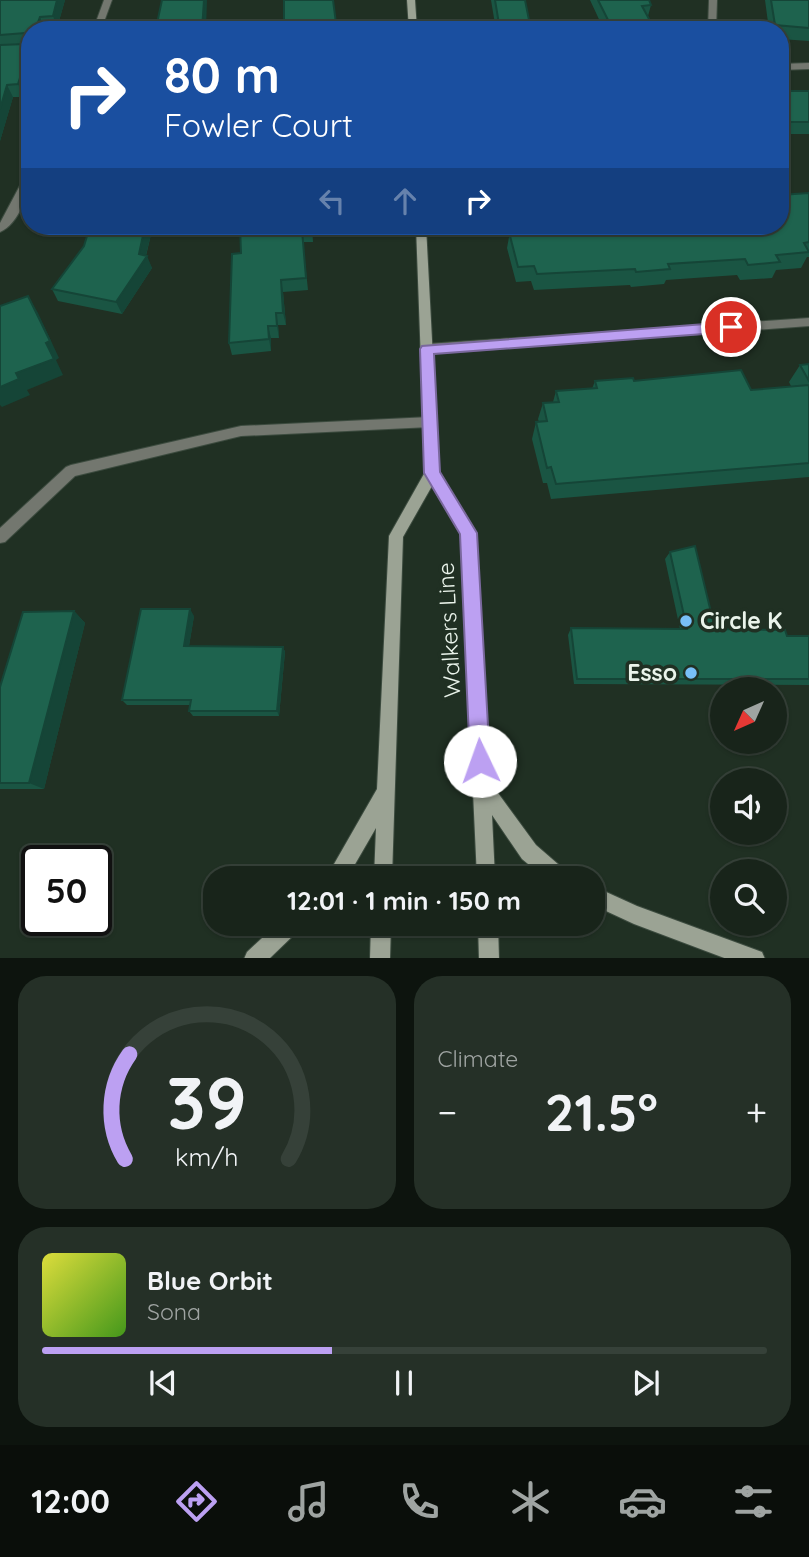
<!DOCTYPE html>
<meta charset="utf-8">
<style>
body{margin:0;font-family:Quicksand,sans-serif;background:#253027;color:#f1f3f6;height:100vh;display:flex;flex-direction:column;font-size:26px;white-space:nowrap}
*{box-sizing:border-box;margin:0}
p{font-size:23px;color:#9fa4a2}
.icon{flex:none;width:38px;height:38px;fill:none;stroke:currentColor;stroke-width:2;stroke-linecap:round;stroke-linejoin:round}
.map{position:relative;height:958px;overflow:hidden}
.sheet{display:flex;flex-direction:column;gap:18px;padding:18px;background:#0d140e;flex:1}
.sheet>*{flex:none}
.guide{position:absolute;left:21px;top:21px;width:768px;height:214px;border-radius:28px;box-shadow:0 2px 5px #0004,0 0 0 2px #364139;background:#1a4fa0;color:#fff;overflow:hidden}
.needle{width:46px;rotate:225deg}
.fabs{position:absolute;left:710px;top:677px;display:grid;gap:14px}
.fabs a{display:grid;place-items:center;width:77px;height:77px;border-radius:50%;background:#18241a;box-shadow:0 2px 5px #0004,0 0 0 2px #364139;font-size:35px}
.speed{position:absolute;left:21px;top:845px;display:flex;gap:14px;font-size:35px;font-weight:700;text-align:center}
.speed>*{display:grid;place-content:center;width:91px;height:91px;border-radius:50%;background:#18241a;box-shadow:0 2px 5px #0004,0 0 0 2px #364139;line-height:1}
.speed .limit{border:4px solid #111;border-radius:10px;background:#fff;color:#111}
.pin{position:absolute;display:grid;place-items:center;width:60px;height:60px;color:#fff;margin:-30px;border:4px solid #fff;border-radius:50%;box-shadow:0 2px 7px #0007}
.me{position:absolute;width:77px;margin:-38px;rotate:357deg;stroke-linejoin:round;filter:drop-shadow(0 0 5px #0008)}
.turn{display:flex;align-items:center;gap:24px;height:147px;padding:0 28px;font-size:32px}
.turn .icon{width:91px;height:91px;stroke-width:2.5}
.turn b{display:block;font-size:49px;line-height:60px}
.lanes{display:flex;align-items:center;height:66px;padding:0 28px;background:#0003;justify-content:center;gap:35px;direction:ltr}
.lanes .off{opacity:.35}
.big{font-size:52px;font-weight:800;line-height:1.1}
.sheet .widget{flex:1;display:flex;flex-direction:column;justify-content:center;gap:10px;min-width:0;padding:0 24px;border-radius:28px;background:#253027}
.sheet .dial{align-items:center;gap:0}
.dial svg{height:182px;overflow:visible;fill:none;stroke:#364139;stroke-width:7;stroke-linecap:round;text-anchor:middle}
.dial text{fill:#f1f3f6;stroke:none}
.song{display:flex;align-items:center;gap:21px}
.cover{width:84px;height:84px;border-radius:10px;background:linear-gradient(135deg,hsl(60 70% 55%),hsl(100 70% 35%))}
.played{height:7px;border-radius:4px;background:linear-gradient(90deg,#bca0f2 40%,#364139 40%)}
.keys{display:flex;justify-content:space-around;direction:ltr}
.heat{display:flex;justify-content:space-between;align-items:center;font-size:38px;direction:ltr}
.sheet .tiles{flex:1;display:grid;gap:18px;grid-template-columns:1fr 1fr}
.widget:last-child{grid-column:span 2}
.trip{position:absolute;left:203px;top:866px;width:402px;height:70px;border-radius:28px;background:#18241a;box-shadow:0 2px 5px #0004,0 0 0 2px #364139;font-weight:800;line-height:70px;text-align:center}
.tabs{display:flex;height:112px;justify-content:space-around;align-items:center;background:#0a0e0a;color:#9fa4a2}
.tabs .icon{width:49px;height:49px}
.tabs .selected{color:#bca0f2}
.tabs b{font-size:32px;color:#f1f3f6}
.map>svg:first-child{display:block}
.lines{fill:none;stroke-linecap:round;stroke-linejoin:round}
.service-casing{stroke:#3c4b3f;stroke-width:2}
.minor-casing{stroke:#3c4b3f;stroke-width:2}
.secondary-casing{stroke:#3c4b3f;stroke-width:2}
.service{fill:#73776f;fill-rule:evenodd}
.minor{fill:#73776f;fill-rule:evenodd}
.secondary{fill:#9ba394;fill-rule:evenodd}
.wall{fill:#1a5543}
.shaded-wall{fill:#154537}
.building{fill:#1e634e;stroke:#154537;stroke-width:2}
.route{fill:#bca0f2;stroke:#7a689d;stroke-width:2}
.poi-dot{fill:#78bff7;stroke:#203023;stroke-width:2.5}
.labels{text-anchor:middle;stroke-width:7;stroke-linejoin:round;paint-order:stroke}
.poi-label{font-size:23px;font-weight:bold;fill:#eaf4eb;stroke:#203023;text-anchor:start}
.street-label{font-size:23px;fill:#eaf4eb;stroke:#203023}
</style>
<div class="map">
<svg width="809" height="959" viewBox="0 0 809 959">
<rect width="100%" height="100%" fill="#203023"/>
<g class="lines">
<defs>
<path id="service" d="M430 417 437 422 430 427 241 436 75 476 5 542 0 543V528L66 467 71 465 241 426Z"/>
<path id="minor" d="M104 0H112L101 30H93Z
M709 0H717L716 30H708Z
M809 63V69L780 70V64Z
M30 173C30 192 19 224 0 232V223L25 176Z
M809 318V326L427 354 421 349 427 344Z"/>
<path id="secondary" d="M407 0H415L417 30H409Z
M416 226H426L439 472 475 533 490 782 536 845 566 871 568 878H545L522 859 492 815 495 878H477L461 534 432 486 403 537 392 878H374L376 828 347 878H326L377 789 389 536 425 472Z
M593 886 637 906 762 952 765 959H727L634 924 593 905Z
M277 924H301L298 931 269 959H244L247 952Z
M371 924H391L390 959H370Z
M478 924H498L499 959H479Z"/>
</defs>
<use href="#service" class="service-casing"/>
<use href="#minor" class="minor-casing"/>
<use href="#secondary" class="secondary-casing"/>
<use href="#service" class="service"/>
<use href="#minor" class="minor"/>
<use href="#secondary" class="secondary"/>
</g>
<path class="wall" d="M0 0H65L57 28 30 30V76L24 97H13L0 141Z
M333 0 336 30H284V25Z
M491 0H525L531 30H496Z
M590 0H649L651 5 648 16 655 30H604Z
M765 0H809V41L780 39V30H769Z
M780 91H809V134H780Z
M809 193V257H807L801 268 776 270 772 278 740 280 737 275 666 280 664 284 631 287 630 285 534 290 531 281 516 282 507 248 511 226H780Z
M90 226H153L146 256 152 268 122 314 58 301 52 289 84 246Z
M312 226 313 242H303L308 290 283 292 286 325H278L279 338H271V351L232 355 229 343 241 253Z
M809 364V477L551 499 547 483H543L532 439 536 422H539L538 419 543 403 553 402 556 391 592 389 595 381H634L751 390 791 386 789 382 800 365Z
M670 552 715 629 787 636H809V685L574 684 568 635 571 628 680 629 665 559Z
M74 611 85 623 44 789H0V687Z
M194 616 189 646 283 647 285 652 279 716H193L189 711 190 705H127L122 700Z"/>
<path class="shaded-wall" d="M57 0H65L57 28 53 16Z
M204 0H207L206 30H202Z
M40 17 44 29V30H35Z
M30 47V76L24 97 18 84Z
M7 85 13 97 0 141V109Z
M145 226H153L145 259 147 256 152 268 122 314 116 302 139 254Z
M281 280 283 292 286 325 283 313Z
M28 296 38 313 59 358 56 360 63 375 27 390 30 395 2 407 0 405V387L16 373 46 343Z
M276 313 278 325 279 338 277 326Z
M268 326 271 338V351L269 339Z
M190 609 194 616 188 652 184 646Z
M74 611 85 623 44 789 29 783Z
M283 647 285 652 279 716 277 711Z"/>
<path class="building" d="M0 0H57L53 16 40 17 35 30H30V47L18 84 7 85 0 109V45L25 44 28 36 25 33 0 35Z
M162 0H204L202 30H153V28H156Z
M284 0H333L336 23H328L329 30H290L289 25H284Z
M495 0H525L531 30H500Z
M598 0H649L651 5 642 6 655 30H613Z
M771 0H809V28L775 25Z
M780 91H809V122H780Z
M809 193V242L804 243 809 252 776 255 780 262 748 265 745 259 668 264 670 269 636 272 635 269 537 274 534 266 518 267 509 232H515L513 226H780V195Z
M90 226H145L139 254 147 256 116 302 52 289 84 246Z
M240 226H311L312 229 302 230 306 278 281 280 283 313H276L277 326H268L269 339 229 343 232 254 241 253Z
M28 296 50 341 46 343 54 359 16 373 19 379 0 387V306Z
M809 364V381L800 365Z
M741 370 751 390 809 385V463L556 484 551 467 547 468 536 422 547 421 543 403 559 402 556 391 597 388 595 381 633 378 634 381Z
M695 546 715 629 785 630 787 636H809V679H577L571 628 687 629 670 552Z
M141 609H190L184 646 283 647 277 711H189L191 700H122Z
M74 611 29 783H0V687L23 612Z"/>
<path class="route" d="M731 322 738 327 731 332 434 354 440 472 477 533 490 761 487 768 480 771 473 768 470 761 460 534 424 473 420 349 422 346Z"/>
<g class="poi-dot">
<circle cx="686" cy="621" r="7"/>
<circle cx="691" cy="673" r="7"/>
</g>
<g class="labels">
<g class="poi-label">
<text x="700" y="629">Circle K</text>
<text x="677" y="681" text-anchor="end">Esso</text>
</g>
<g class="street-label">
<text transform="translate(449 630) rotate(-93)" y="8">Walkers Line</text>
</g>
</g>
</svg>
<div class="fabs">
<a><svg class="needle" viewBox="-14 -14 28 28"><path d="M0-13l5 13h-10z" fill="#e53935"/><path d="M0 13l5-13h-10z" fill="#9fa4a2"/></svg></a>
<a><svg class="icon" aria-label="sound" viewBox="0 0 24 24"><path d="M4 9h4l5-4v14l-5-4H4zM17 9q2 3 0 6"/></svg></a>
<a><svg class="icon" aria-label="search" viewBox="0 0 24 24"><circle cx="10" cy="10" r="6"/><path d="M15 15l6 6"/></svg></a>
</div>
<div class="speed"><div class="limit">50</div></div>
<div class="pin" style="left:731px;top:327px;background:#d93025"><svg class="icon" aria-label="arrive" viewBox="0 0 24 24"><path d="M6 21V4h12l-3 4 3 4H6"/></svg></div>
<svg class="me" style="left:480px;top:761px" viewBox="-20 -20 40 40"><circle r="19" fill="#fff"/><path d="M0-13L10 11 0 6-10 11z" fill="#bca0f2"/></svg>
<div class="trip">12:01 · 1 min · 150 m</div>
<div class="guide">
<div class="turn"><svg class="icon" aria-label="right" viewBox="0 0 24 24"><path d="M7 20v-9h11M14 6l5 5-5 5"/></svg><div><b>80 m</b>Fowler Court</div></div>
<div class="lanes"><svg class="icon off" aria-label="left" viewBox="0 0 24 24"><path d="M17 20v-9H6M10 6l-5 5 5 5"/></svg><svg class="icon off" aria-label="ahead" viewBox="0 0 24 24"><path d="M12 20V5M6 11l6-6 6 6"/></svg><svg class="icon" aria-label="right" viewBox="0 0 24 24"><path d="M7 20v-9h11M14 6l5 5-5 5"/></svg></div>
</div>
</div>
<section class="sheet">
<div class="tiles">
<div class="widget dial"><svg viewBox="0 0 100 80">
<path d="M14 69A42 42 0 1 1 86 69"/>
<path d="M14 69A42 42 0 0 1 16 23" stroke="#bca0f2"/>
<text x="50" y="56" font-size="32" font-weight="700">39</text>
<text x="50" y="72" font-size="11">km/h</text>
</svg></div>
<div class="widget"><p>Climate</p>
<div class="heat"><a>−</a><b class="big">21.5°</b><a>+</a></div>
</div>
<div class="widget">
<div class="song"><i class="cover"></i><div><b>Blue Orbit</b><p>Sona</p></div></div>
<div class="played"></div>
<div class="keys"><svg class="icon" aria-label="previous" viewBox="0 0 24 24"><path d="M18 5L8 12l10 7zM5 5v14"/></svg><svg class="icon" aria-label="pause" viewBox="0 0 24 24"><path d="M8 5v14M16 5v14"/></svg><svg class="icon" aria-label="next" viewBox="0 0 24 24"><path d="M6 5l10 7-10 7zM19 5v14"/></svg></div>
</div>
</div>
</section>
<nav class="tabs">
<b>12:00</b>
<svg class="icon selected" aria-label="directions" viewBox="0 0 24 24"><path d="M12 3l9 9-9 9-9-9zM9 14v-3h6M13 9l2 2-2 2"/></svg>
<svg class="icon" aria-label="music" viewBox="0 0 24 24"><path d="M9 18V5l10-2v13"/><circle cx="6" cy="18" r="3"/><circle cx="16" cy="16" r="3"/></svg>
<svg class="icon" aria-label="phone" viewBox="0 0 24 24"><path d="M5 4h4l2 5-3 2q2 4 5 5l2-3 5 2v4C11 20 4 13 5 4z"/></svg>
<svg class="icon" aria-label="climate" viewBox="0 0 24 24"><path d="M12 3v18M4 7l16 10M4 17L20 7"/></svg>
<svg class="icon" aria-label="car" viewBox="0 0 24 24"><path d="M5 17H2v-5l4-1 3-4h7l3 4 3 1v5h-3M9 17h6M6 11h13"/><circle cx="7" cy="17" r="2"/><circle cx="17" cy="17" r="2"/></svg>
<svg class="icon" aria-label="filters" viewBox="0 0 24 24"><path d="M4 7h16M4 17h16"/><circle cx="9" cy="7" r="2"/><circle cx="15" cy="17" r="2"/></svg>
</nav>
